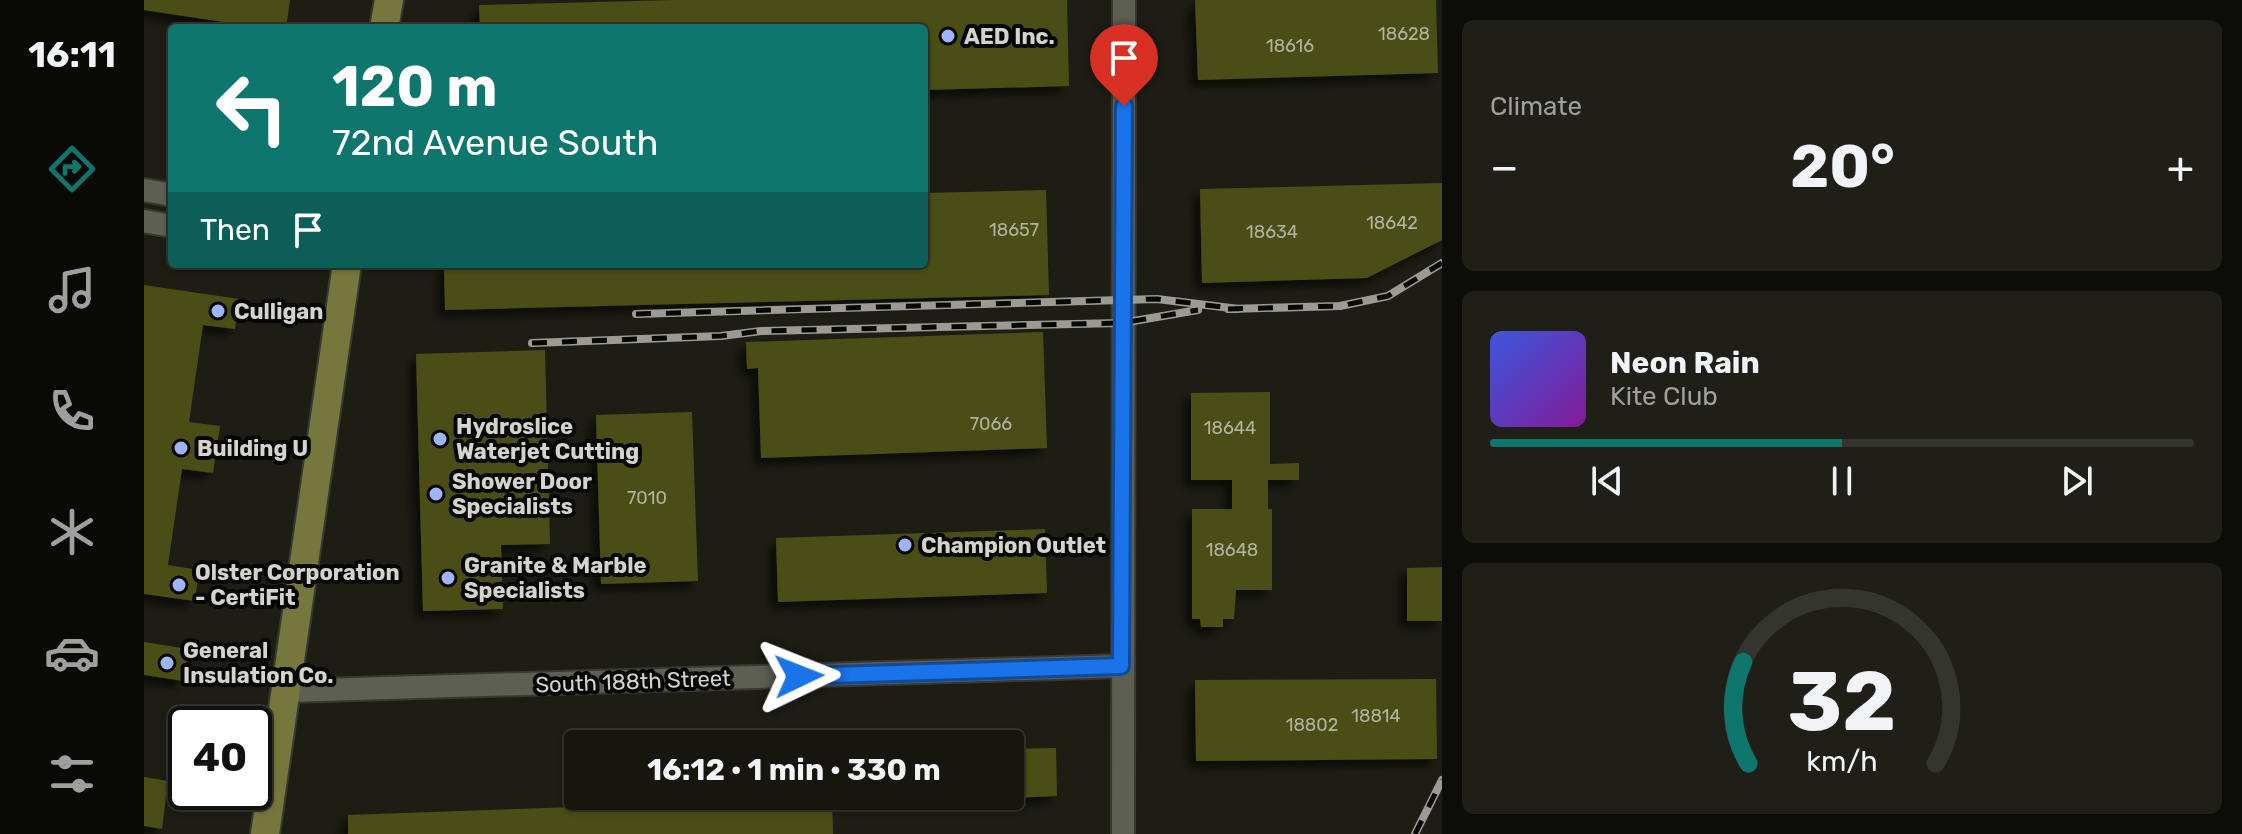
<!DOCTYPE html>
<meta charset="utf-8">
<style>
body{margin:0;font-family:Rubik,sans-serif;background:#1f1f18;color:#f1f3f6;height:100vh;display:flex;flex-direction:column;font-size:30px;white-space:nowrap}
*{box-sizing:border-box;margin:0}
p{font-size:26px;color:#9e9f9e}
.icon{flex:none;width:44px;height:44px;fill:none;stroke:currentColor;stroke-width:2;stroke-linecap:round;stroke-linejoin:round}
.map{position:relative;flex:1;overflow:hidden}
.panel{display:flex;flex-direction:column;gap:20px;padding:20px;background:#0c0c08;width:800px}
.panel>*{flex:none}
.top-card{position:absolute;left:24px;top:24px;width:760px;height:244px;border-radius:8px;box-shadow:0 2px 6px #0004,0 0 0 2px #35352f;background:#0f766e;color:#fff;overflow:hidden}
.speed{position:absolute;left:24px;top:706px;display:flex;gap:16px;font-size:40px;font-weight:700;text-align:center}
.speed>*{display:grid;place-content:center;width:104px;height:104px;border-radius:50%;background:#16160f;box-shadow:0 2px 6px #0004,0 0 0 2px #35352f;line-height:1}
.speed .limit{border:4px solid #111;border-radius:12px;background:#fff;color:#111}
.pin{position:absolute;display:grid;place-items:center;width:68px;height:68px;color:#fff;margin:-82px -34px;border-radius:50% 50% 50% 0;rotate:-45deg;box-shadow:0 0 8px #0007}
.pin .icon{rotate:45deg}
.me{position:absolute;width:88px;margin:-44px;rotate:88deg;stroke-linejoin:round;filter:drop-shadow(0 0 6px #0008)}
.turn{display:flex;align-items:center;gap:28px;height:168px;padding:0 32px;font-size:36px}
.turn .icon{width:104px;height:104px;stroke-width:2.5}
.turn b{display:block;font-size:56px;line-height:68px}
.then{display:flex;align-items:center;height:76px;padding:0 32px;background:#0003;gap:16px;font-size:30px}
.big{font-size:60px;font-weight:700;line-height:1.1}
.panel .tile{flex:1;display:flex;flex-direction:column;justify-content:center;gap:12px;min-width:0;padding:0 28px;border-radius:12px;background:#1f1f18}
.panel .dial{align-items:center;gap:0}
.dial svg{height:208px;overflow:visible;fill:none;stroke:#35352f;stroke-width:7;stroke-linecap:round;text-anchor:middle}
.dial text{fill:#f1f3f6;stroke:none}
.song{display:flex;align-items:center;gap:24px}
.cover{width:96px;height:96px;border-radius:12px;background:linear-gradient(135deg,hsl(230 70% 55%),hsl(290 70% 35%))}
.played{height:8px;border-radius:4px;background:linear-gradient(90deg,#0f766e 50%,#35352f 50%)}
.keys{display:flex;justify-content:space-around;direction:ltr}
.heat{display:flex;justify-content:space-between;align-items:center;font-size:44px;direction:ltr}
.trip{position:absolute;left:420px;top:730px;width:460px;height:80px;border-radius:8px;background:#16160f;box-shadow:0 2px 6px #0004,0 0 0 2px #35352f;font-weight:700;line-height:80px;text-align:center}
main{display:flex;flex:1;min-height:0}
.tabs{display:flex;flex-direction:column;width:144px;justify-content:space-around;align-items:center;background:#090906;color:#9e9f9e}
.tabs .icon{width:56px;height:56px}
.tabs .active{color:#0f766e}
.tabs b{font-size:36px;color:#f1f3f6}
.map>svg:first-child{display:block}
.building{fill:#4b4d17;filter:url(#shadow)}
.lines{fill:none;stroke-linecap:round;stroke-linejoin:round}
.minor-casing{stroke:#383933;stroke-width:26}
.major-casing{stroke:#383933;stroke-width:32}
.minor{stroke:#5e5f53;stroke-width:22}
.major{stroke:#75773c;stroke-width:28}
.rail-casing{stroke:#9b9b94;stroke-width:8}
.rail{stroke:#070704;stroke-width:5;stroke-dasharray:15;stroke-linecap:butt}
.route-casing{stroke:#114b97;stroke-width:20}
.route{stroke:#1a73e8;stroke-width:14}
.poi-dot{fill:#a0b3fd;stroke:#070704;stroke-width:3}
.labels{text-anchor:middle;stroke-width:8;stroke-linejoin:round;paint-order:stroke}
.number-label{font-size:18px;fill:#b2b2a0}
.poi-label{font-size:22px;font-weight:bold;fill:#d4d4ce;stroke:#070704;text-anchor:start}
.street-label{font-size:22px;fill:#d4d4ce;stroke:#070704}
</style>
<main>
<nav class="tabs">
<b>16:11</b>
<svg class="icon active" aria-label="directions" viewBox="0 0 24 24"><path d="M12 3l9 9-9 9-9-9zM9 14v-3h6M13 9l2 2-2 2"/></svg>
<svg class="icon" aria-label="music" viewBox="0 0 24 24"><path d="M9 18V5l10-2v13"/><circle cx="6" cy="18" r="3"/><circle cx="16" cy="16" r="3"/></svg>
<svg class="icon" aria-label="phone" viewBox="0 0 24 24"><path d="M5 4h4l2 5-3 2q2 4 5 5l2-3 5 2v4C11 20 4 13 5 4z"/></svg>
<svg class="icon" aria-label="climate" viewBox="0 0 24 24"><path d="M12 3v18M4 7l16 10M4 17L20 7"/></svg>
<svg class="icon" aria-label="car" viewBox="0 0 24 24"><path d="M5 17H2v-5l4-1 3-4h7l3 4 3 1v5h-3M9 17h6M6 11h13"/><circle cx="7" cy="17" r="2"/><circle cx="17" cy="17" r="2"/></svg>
<svg class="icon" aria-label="filters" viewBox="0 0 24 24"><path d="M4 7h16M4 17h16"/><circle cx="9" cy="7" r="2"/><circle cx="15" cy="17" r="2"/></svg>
</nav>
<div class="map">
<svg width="1298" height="834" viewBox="0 0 1298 834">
<defs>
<filter id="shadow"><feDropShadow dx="-7" dy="7" stdDeviation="4" flood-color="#0009"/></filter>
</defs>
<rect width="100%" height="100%" fill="#1d1d14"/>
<path class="building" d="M0 0H146L142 28H78L79 22 0 10Z
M530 0H923L925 86 780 90V28H336L335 5Z
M1051 0H1292L1294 73 1054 80Z
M1298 183V240L1223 278 1058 283 1056 189Z
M902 190 905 295 301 310 300 264H780V193Z
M0 285 95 299 91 329 59 325 45 422 76 426 69 473 38 469 24 565 55 570 51 601 0 594Z
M899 332 903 448 617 458 614 368 603 369 602 342Z
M401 350 406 544 357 545 359 609 279 611 272 354Z
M1126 392V464L1155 463V480H1124V509H1128V590H1092L1090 619H1079V627H1057L1056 619H1048V509H1088V480H1047V393Z
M548 412 554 581 457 584 452 415Z
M901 529 903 593 634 602 632 538Z
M1298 567V621H1263V568Z
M0 642 44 649 40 681 0 675Z
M1292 679 1293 759 1052 761 1051 680Z
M912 748 913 796 866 798V749Z
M0 777 24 781 18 829 0 826Z
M688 798 689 834H204V815Z"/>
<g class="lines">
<defs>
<path id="minor" d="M0 190 28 195
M0 221 28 226
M144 691 977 666
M979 834 980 0"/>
<path id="major" d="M240 28 245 0
M121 834 203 264"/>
</defs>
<use href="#minor" class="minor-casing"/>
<use href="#major" class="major-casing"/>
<use href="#minor" class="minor"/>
<use href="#major" class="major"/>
<defs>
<path id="rail" d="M1084 309 1196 306 1244 296 1298 263
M492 314 1013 299 1095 309
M388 343 577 336 617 331 978 323 1054 310
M1271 834 1298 780"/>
</defs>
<use href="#rail" class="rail-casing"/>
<use href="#rail" class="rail"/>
</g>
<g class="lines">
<defs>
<path id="route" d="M655 676 977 666 980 106"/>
</defs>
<use href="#route" class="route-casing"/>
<use href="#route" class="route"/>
</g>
<g class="poi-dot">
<circle cx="804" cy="36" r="8"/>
<circle cx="74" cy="311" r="8"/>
<circle cx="296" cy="439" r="8"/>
<circle cx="37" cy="448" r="8"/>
<circle cx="292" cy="494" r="8"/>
<circle cx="761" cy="545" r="8"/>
<circle cx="304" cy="578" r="8"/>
<circle cx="35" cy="585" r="8"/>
<circle cx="23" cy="663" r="8"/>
</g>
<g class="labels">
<g class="number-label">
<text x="1260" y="40">18628</text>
<text x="1146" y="52">18616</text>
<text x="1248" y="229">18642</text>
<text x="870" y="236">18657</text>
<text x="1128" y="238">18634</text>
<text x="847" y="430">7066</text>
<text x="1086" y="434">18644</text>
<text x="503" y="504">7010</text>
<text x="1088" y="556">18648</text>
<text x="1232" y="722">18814</text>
<text x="1168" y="731">18802</text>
</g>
<g class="poi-label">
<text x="820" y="44">AED Inc.</text>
<text x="90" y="319">Culligan</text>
<text x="312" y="434">Hydroslice<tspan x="312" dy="25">Waterjet Cutting</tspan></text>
<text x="53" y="456">Building U</text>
<text x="308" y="489">Shower Door<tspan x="308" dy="25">Specialists</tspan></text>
<text x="777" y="553">Champion Outlet</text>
<text x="320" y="573">Granite &amp; Marble<tspan x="320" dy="25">Specialists</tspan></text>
<text x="51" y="580">Olster Corporation<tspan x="51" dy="25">- CertiFit</tspan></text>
<text x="39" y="658">General<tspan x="39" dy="25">Insulation Co.</tspan></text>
</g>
<g class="street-label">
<text transform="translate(489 681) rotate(-2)" y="8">South 188th Street</text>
</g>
</g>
</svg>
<div class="speed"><div class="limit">40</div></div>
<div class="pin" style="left:980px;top:106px;background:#d93025"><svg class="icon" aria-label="arrive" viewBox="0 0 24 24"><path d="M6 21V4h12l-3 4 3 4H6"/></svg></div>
<svg class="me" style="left:655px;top:676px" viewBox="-20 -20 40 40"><path d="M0-17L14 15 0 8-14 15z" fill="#1a73e8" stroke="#fff" stroke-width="4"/></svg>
<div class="trip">16:12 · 1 min · 330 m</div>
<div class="top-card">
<div class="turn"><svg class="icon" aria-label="left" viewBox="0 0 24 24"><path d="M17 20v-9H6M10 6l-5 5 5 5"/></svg><div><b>120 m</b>72nd Avenue South</div></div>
<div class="then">Then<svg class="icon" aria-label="arrive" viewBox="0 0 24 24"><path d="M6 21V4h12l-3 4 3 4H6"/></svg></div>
</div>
</div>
<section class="panel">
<div class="tile"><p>Climate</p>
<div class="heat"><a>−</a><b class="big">20°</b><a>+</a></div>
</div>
<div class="tile">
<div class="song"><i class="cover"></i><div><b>Neon Rain</b><p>Kite Club</p></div></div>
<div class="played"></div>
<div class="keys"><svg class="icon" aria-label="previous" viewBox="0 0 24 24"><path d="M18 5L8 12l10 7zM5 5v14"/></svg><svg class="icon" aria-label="pause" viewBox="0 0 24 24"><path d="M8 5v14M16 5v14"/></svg><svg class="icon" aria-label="next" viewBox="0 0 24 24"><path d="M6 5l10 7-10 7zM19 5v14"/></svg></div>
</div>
<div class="tile dial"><svg viewBox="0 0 100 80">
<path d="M14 69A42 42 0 1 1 86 69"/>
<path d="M14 69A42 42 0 0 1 12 30" stroke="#0f766e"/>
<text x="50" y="56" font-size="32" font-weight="700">32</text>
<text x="50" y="72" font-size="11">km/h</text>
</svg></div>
</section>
</main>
